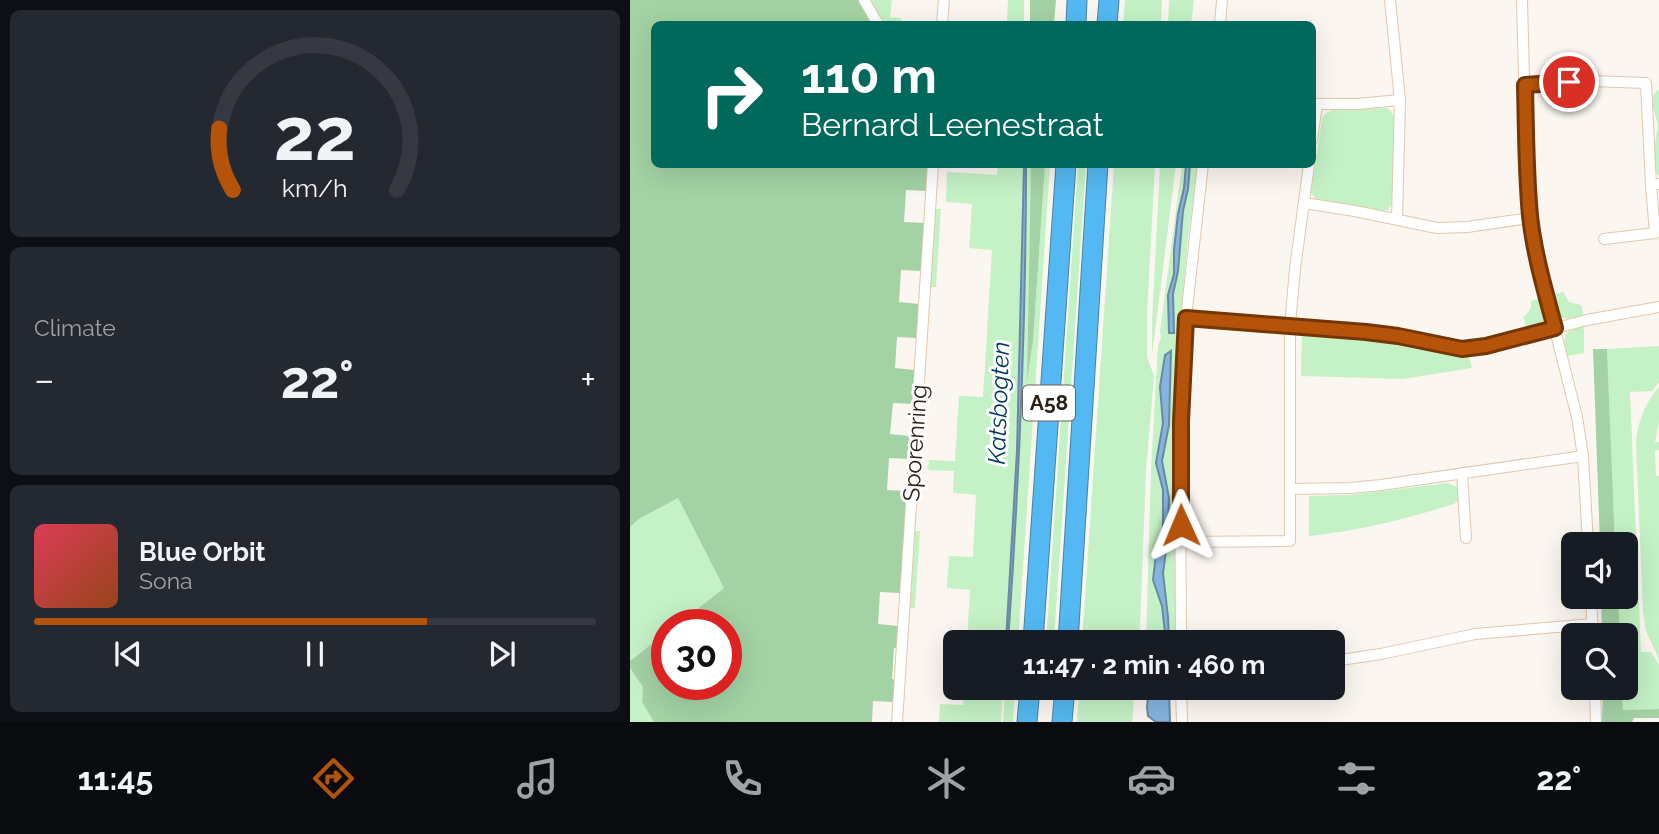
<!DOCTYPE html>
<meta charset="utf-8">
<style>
body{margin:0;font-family:Raleway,sans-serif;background:#242831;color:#f1f3f6;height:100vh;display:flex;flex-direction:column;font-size:26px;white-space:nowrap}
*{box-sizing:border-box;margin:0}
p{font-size:23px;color:#9ea1a6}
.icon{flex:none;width:38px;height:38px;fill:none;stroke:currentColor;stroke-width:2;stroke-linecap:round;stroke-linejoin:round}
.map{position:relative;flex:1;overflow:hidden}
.side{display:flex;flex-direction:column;gap:10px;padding:10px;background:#0d0f14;width:630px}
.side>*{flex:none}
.hud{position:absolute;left:21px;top:21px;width:665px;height:147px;border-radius:10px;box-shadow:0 7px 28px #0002;background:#00695c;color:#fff;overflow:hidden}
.controls{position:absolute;left:931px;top:532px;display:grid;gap:14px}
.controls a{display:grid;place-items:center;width:77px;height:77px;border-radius:10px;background:#171b24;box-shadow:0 7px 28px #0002;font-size:35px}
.speed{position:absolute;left:21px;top:609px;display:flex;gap:14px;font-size:35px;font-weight:700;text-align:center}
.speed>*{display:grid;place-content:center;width:91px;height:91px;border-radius:50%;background:#171b24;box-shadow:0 7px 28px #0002;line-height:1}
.speed .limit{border:10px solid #d22;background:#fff;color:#111}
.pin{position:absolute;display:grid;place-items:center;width:60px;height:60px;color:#fff;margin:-30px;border:4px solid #fff;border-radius:50%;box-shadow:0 2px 7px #0007}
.me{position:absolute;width:77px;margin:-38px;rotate:359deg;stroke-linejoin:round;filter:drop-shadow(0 0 5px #0008)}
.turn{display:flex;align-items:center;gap:24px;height:147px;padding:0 35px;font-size:32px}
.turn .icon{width:91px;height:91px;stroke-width:2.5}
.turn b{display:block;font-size:49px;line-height:60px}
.big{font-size:52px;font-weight:700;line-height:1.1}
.side .card{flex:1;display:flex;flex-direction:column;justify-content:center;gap:10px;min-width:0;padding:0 24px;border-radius:10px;background:#242831}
.side .dial{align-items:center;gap:0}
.dial svg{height:182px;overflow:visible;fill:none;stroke:#363941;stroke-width:7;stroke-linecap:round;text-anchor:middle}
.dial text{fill:#f1f3f6;stroke:none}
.song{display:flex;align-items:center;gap:21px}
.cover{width:84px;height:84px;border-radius:10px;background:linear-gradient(135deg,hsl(350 70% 55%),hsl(20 70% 35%))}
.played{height:7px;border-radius:4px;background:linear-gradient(90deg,#b45309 70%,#363941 70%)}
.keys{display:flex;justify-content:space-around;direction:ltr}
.heat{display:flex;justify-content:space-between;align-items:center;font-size:38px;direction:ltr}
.trip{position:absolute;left:313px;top:630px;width:402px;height:70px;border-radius:10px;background:#171b24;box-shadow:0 7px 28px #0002;font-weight:700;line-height:70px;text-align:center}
.dock{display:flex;height:112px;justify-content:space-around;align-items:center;background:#090b0e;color:#9ea1a6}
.dock .icon{width:49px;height:49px}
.dock .selected{color:#b45309}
.dock b{font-size:32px;color:#f1f3f6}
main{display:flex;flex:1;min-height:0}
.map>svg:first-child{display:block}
.green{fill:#c4f1c5}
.forest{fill:#a3d2a4}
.water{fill:#85b5df;stroke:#6a89a3;stroke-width:2}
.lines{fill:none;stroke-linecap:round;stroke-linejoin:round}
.minor-casing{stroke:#e2c7ab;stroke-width:12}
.motorway-casing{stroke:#4684a5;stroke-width:21}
.minor{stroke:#fff;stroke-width:10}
.motorway{stroke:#54b9f2;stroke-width:19}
.route-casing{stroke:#753606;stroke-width:18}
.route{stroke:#b45309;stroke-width:12}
.labels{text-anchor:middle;stroke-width:6;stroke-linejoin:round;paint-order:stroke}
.shield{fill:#fff;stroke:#6b645d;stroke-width:2}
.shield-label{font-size:21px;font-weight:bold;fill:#2b2117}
.street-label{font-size:23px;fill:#2b2117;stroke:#fff}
.water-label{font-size:24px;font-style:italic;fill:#003960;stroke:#fff}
</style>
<main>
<section class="side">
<div class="card dial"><svg viewBox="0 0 100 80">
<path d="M14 69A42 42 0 1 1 86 69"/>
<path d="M14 69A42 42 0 0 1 8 42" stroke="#b45309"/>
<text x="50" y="56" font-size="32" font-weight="700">22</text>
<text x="50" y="72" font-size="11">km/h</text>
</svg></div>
<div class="card"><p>Climate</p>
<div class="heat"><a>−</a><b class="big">22°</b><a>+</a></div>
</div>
<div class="card">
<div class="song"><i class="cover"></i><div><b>Blue Orbit</b><p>Sona</p></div></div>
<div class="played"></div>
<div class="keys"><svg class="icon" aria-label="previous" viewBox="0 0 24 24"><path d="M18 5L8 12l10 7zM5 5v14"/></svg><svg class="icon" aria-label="pause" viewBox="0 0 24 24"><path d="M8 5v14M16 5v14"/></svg><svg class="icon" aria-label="next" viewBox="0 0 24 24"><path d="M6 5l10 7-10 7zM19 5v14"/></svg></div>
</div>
</section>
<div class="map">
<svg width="1029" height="722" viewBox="0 0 1029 722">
<rect width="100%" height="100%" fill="#fbf6f0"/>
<path class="green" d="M239 0H262L260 17 271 18V24H253Z
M378 0H394V24H377Z
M495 0H532L531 24H493Z
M539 0H564L561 24H538Z
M1029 89V176L1024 170V150L1028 125 1021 100 1024 94Z
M757 108 761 111 764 117 762 203 758 210 751 211 689 202 681 193 692 118 696 113 703 110Z
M368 165H394L387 450 376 642H337L340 590 317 588 319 556 343 557 346 495 323 493 324 471 298 470 299 460 325 461 329 396 353 397 362 250 339 248 342 204 316 202 317 172 367 175Z
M396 165H401V174L398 376 403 341 415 165H420L388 642H378C388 483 395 324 396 165Z
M448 165H456L425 624 424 642H416Z
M484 165H525L517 315V357L524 376 516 470 510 630 509 642H452Z
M530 165H546L522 355V324Z
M552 165H556L554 188 548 215 544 250V274L538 295 540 333H544L543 294 548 271 553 211 558 189 560 165H568L558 237 549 335 548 642H539L538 617 533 573 538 537 539 498 532 461 539 425 541 352 535 355 530 387 533 423 526 463 533 490V529L527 545 523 580 532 606 535 633 526 642H516L521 471 528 345 531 337 530 332Z
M305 209H311L306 287H300Z
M933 292 939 302 951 305 954 316 940 319 930 317 922 295Z
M912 298 916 319 912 324 897 330 893 317C899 313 902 308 901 301Z
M954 326V353L937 356C933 336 932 330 954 326Z
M672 334 766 342 839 357 842 368 773 379 671 376Z
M1029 346V382L1022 391 1000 392 1011 652H1021L1029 664V709L993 710 992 688H996V635H990L988 597H996V544H985L977 349Z
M1029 387V422L1025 442H1029V450L1025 451 1026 475 1029 476V659L1016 631 1013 611 1006 444C1007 423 1015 403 1029 387Z
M818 483 827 487 828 501 824 504C776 519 729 531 679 536V496L720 495Z
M48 498 94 588 47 625H37V632L0 661V527L9 519Z
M285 531H290L285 608H280Z
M0 668 13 687 12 702 24 722H0Z
M334 688H373L371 722H309L310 704 333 705Z
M375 688H385L383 722H373Z
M449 688H505L502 722H447Z"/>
<path class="forest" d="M0 0H230L244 24H24V164L298 165 296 191 276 190 274 222 294 223 291 271 271 270 269 302 289 304 287 338 267 337 265 368 285 370 282 404 263 403 260 434 280 436 279 459 259 458 257 490 277 491 270 593 250 592 248 624 268 626 267 648H264L262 679 265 680 263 702 243 701 242 722H24L12 702 13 687 0 668V661L37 632V684H96V625H47L94 588 48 498 9 519 0 527Z
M400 0H426L424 24H400Z
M401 165H415L403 341 397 382Z
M963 349H977L985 544H970Z
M971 597H988L990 635H972Z
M973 688H992L993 710 1029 709V718H1004L1002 722H972Z"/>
<path class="water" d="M396 164C396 324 389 483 378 642H376L387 450 394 165Z
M556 165H560L558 189 553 211 548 271 543 294 544 333H539L538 295 544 274V250L548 214 554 188Z
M541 351 539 425 532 461 539 498 538 536 533 573 538 617 539 642H526L535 633 532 606 523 580 527 545 533 529V490L526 463 533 423 530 387 535 355Z
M519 688H539L540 722H526L518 716 517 707Z"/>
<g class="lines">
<defs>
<path id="minor" d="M234 0 248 24
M760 0 770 100 767 220
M892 0 896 154 900 218 916 294 947 417 953 456 958 544
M312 24 314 0
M590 24 592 0
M895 85 961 81 1016 83 1021 185 1029 184
M682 104H727L770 100
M682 140 687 104
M674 203 725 211 807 228 837 227 900 218
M974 239 1025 233 1021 185
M556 318 736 332 768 336 817 347 832 349 849 348 957 320 1029 307
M832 473 836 538
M660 489 720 488 751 485 953 456
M551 542 660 541V325L665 269 679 164
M961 597 963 635
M551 642 550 454 554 336 573 164
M704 661 751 654 845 634 963 624
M551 688 552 722
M965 688 966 722
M267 722 303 164"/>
<path id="motorway" d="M446 24 447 0
M477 24 479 0
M403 642 436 164
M438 642 468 164
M397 722 400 688
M432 722 435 688"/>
</defs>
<use href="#minor" class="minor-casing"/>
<use href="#motorway" class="motorway-casing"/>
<use href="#minor" class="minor"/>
<use href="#motorway" class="motorway"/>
</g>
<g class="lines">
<defs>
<path id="route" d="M551 525V421L556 318 736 332 768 336 832 349 856 346 925 328C915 291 904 253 900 216 896 172 896 129 895 85L939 82"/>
</defs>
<use href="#route" class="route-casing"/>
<use href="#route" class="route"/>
</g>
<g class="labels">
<rect class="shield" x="393" y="385.5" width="52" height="35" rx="5"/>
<g class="shield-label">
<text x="419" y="410">A58</text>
</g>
<g class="street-label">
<text transform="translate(285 443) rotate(-86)" y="8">Sporenring</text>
</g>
<g class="water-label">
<text transform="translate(369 403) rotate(-88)" y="8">Katsbogten</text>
</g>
</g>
</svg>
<div class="controls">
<a><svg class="icon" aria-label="sound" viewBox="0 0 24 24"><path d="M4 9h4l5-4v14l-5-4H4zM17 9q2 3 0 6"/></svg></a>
<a><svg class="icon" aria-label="search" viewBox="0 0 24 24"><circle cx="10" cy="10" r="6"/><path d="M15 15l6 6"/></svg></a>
</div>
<div class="speed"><div class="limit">30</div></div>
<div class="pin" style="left:939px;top:82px;background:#d93025"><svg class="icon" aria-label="arrive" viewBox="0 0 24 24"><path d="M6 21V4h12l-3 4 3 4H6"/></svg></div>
<svg class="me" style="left:551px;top:525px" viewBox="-20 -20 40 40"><path d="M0-17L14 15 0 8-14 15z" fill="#b45309" stroke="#fff" stroke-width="4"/></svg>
<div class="trip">11:47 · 2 min · 460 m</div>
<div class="hud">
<div class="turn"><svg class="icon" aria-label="right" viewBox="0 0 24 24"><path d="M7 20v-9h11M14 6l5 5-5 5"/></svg><div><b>110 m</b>Bernard Leenestraat</div></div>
</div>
</div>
</main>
<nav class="dock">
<b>11:45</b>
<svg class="icon selected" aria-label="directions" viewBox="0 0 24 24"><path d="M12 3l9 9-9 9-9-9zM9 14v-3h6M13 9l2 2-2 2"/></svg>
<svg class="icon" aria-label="music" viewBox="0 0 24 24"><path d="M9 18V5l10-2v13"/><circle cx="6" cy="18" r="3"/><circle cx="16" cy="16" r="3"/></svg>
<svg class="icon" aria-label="phone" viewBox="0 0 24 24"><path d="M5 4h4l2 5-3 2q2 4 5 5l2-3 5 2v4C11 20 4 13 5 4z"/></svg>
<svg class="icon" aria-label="climate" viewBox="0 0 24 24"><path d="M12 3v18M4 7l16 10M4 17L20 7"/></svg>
<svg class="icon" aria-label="car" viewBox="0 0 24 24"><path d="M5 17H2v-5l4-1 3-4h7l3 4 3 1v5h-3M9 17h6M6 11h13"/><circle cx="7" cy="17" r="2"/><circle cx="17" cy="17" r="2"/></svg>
<svg class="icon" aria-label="filters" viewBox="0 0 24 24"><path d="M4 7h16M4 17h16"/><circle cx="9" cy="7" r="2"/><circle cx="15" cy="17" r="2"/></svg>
<b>22°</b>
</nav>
